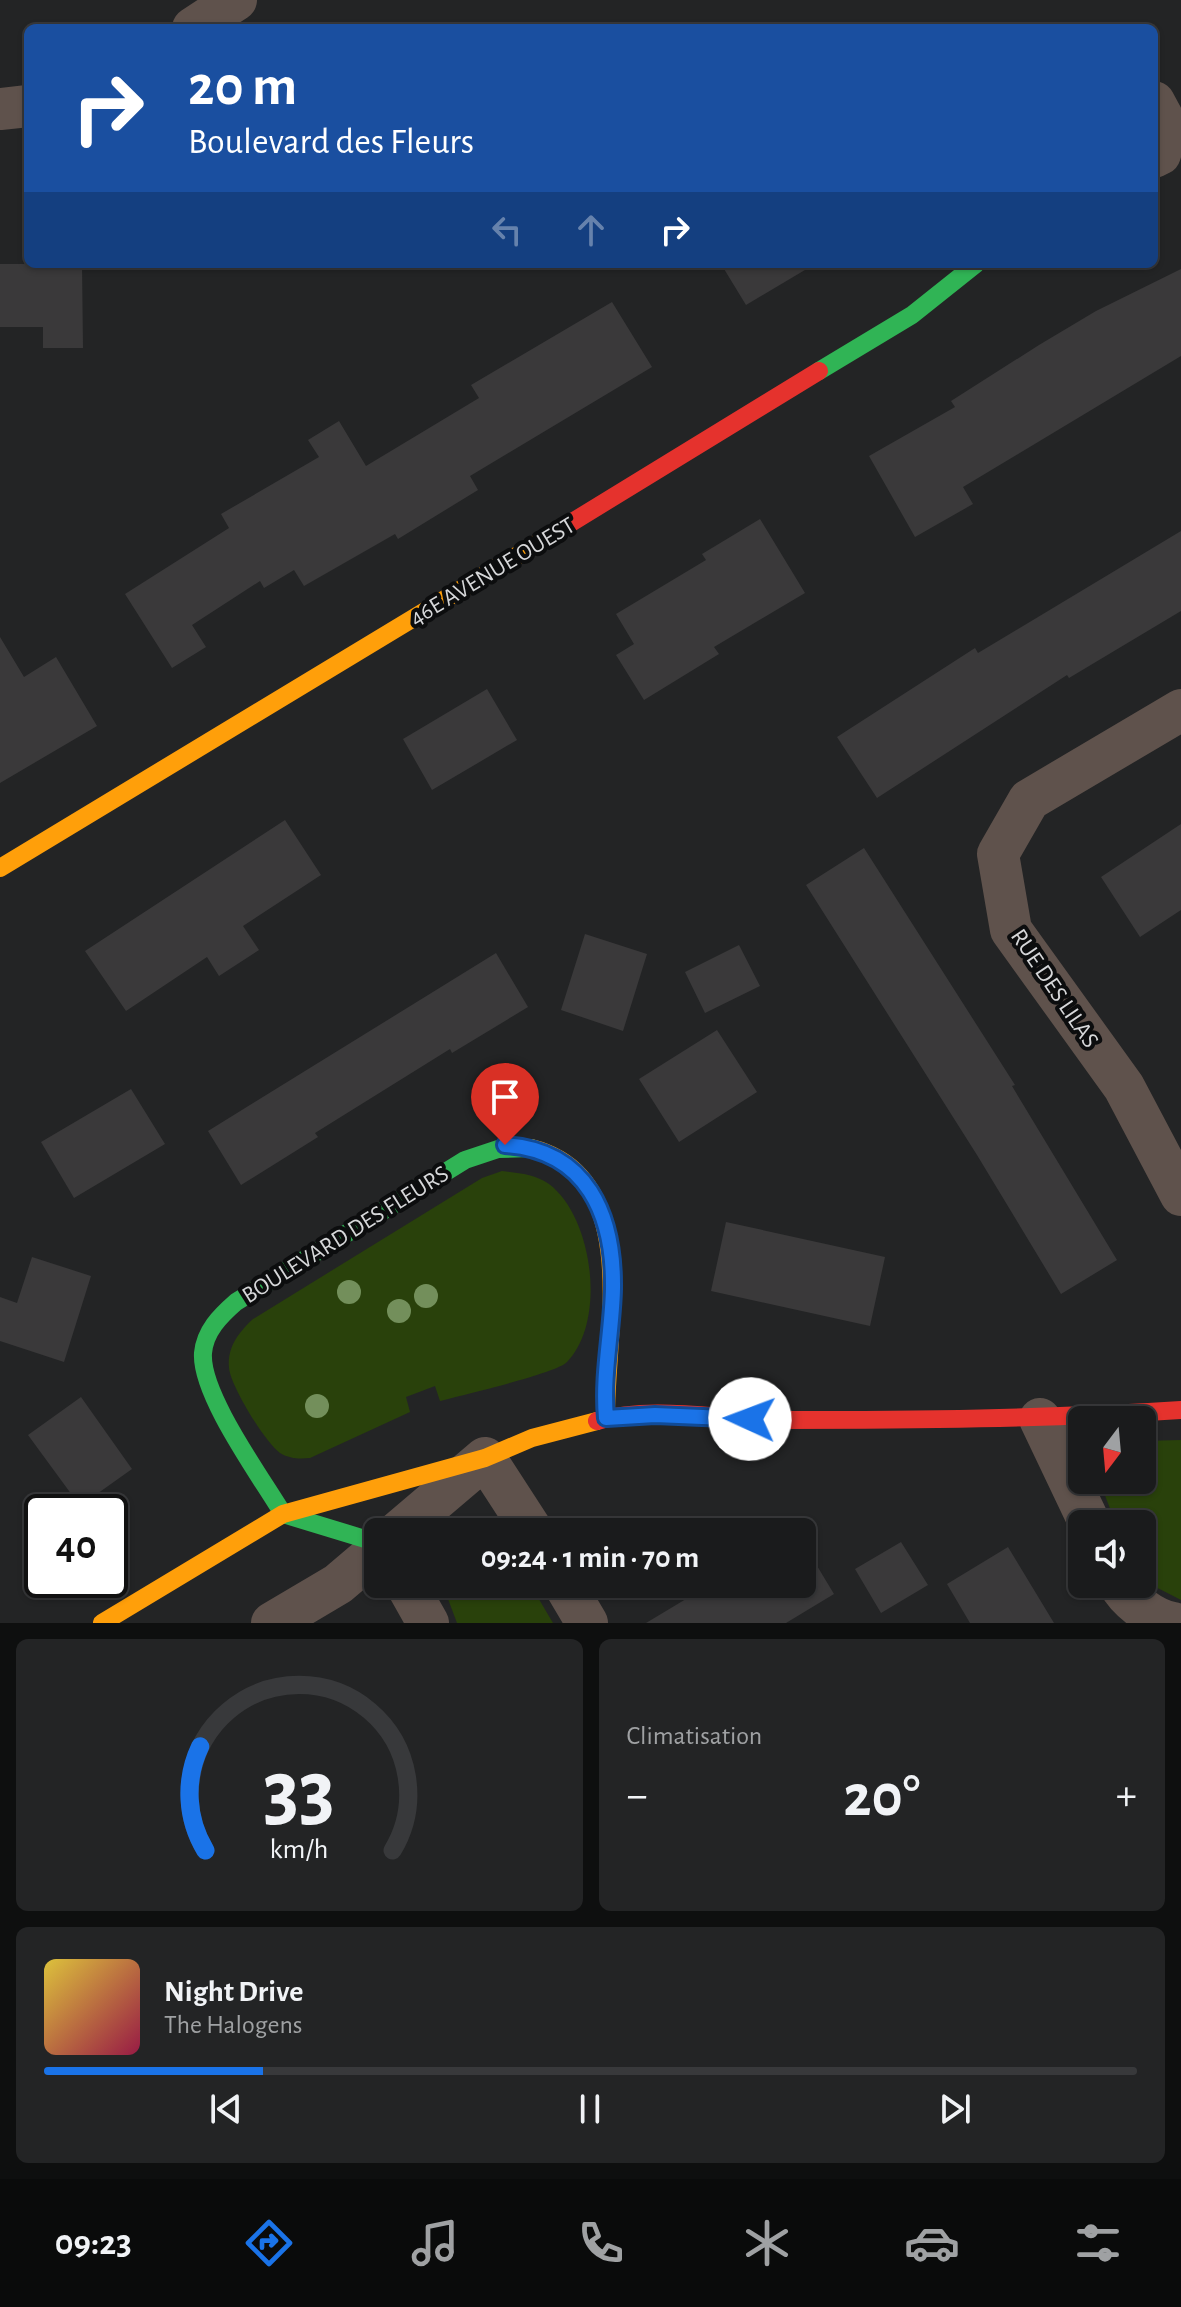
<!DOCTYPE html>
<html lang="fr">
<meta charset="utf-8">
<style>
body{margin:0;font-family:"Alegreya Sans",sans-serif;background:#232425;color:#f1f3f6;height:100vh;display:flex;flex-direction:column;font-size:30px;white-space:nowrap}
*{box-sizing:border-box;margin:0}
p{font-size:26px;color:#9fa1a3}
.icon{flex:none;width:44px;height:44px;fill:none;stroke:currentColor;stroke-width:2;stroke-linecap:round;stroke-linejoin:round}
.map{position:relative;height:1623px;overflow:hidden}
.details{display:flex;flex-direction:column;gap:16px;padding:16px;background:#0e0f0f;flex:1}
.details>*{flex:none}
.hud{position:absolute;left:24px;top:24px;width:1134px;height:244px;border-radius:12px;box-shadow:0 2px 6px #0004,0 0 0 2px #38393b;background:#1a4fa0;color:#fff;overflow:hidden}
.needle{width:52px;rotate:196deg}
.controls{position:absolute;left:1068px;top:1406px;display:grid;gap:16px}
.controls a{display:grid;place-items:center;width:88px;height:88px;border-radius:12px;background:#1a1b1c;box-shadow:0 2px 6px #0004,0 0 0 2px #38393b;font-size:40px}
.speed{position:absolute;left:24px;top:1494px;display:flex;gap:16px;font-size:40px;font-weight:700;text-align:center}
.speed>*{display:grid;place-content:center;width:104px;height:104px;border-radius:50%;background:#1a1b1c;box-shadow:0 2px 6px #0004,0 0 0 2px #38393b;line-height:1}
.speed .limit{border:4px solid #111;border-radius:12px;background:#fff;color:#111}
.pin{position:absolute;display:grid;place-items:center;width:68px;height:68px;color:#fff;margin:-82px -34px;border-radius:50% 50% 50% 0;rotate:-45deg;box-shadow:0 0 8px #0007}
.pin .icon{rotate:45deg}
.me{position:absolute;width:88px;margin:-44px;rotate:272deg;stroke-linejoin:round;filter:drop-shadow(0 0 6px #0008)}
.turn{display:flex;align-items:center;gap:28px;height:168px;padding:0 32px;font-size:36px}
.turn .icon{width:104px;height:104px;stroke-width:2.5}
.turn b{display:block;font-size:56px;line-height:68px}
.lanes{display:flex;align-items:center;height:76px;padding:0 32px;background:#0003;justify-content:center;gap:40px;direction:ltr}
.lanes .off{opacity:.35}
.big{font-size:60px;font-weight:600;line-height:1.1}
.details .card{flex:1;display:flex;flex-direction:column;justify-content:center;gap:12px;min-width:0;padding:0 28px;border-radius:12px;background:#232425}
.details .dial{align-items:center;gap:0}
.dial svg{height:208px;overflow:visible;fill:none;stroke:#38393b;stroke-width:7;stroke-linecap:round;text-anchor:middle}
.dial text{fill:#f1f3f6;stroke:none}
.song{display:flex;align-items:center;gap:24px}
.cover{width:96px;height:96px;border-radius:12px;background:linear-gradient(135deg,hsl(50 70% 55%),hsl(340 70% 35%))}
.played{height:8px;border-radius:4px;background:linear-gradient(90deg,#1a73e8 20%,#38393b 20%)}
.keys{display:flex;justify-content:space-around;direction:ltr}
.heat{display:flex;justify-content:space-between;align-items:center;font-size:44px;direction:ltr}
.details .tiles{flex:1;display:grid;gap:16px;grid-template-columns:1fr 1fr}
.card:last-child{grid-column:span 2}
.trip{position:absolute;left:364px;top:1518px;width:452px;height:80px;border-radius:12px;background:#1a1b1c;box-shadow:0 2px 6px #0004,0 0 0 2px #38393b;font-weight:600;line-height:80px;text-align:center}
.menu{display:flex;height:128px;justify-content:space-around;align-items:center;background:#0a0b0b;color:#9fa1a3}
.menu .icon{width:56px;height:56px}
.menu .selected{color:#1a73e8}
.menu b{font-size:36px;color:#f1f3f6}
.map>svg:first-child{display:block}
.green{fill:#29410b}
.building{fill:#3a393a}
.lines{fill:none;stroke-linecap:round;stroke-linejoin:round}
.street{stroke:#5f524c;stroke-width:42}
.fast{stroke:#30b455;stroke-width:18}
.slow{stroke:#ff9f0a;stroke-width:18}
.jam{stroke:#e5322d;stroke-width:18}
.tree{fill:#738f5b}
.route-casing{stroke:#114b97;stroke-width:20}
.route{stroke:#1a73e8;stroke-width:14}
.labels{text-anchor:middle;stroke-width:8;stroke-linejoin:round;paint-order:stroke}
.street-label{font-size:24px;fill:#d6d7d9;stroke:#0c0d0e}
</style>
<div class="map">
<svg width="1181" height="1623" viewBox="0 0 1181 1623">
<rect width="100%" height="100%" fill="#232425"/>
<path class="green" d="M502 1171C519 1173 535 1174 549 1184 593 1217 607 1321 567 1362 557 1373 463 1395 440 1401L435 1386 406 1397 410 1412 310 1458C300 1459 290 1459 280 1453 265 1442 231 1387 229 1368 227 1347 239 1332 253 1319L482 1178Z
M1181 1440V1600L1142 1580V1524H1116L1099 1480H1142V1441Z
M447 1584H530L553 1623H457L445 1591Z"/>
<path class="building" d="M0 264H82L83 348H43V327H0Z
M721 264H815L746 305Z
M1181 269V356L963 487 973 504 915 537 869 456 955 407 951 401 1039 345 1096 311Z
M612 302 652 367 470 476 478 490 398 539 395 534 304 586 294 570 264 588 260 581 192 625 206 647 172 668 125 594 229 528 221 514 319 457 308 440 339 421 366 466 479 398 471 385Z
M760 519 805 593 714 647 719 654 644 700 616 655 634 644 616 614 706 560 702 554Z
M1181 531V611L1069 678 1067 675 877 798 837 737 975 648 978 653Z
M0 637 24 677 56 657 97 726 0 783Z
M487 689 517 740 432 790 403 739Z
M285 820 321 875 243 926 259 950 219 976 207 957 126 1011 85 951Z
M1181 824V910L1140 937 1101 877Z
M864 848 1015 1085 1012 1086 1117 1260 1061 1294 977 1155 806 885Z
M585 934 647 954 623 1031 561 1010Z
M739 945 760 986 705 1013 685 972Z
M496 953 528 1007 452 1053 450 1049 315 1133 318 1137 241 1185 208 1131Z
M717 1030 757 1092 679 1142 639 1079Z
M131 1089 165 1144 74 1198 41 1142Z
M726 1222 885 1257 870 1326 711 1291Z
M32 1257 91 1276 64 1362 0 1341V1297L17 1303Z
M81 1397 132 1469 80 1506 28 1435Z
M802 1541 834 1594 786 1623H646L711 1584H802Z
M901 1542 928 1585 881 1613 855 1569Z
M1008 1547 1054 1623H970L947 1584Z"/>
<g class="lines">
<path class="street" d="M193 28 236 0
M1154 102 1168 128 1160 154 1154 157
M0 109 28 106
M1181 710 1029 800 998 854 1011 930 1124 1087 1181 1195
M1040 1419 1090 1524
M398 1532 485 1458 533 1532
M406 1584 428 1623
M564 1584 587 1623
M1119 1584C1128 1601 1154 1620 1173 1623
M272 1623 338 1584 378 1550"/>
<path class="fast" d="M819 371 912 315 976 264
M378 1543 283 1514C261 1477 200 1394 203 1353 205 1331 220 1316 236 1302L465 1160 498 1149 531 1148"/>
<path class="slow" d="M0 868 556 532
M531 1148C644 1176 605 1334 606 1418
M102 1623 283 1514 485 1458 532 1438 597 1421"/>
<path class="jam" d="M556 532 819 371
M597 1421C654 1405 720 1420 779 1420 913 1420 1047 1419 1181 1410"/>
</g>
<g class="tree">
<circle cx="349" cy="1292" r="12"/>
<circle cx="426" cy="1296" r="12"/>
<circle cx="399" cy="1311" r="12"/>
<circle cx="317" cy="1406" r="12"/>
</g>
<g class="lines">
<defs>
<path id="route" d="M505 1145C587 1150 614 1215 613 1289 612 1332 602 1375 606 1418L655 1415 750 1419"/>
</defs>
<use href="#route" class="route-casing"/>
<use href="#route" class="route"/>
</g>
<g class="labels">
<g class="street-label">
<text transform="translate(492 571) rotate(-31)" y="8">46E AVENUE OUEST</text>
<text transform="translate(1055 988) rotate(56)" y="8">RUE DES LILAS</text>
<text transform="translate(345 1234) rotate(-32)" y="8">BOULEVARD DES FLEURS</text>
</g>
</g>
</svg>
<div class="controls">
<a><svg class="needle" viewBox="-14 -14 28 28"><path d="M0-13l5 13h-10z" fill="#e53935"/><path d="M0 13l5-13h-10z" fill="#9fa1a3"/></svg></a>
<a><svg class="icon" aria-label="sound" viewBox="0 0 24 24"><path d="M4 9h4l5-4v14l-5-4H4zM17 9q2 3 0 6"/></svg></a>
</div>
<div class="speed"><div class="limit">40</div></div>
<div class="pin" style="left:505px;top:1145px;background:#d93025"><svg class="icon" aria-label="arrive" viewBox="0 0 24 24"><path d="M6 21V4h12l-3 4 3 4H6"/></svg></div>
<svg class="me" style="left:750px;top:1419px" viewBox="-20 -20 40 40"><circle r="19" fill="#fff"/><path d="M0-13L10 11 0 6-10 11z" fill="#1a73e8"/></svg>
<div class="trip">09:24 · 1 min · 70 m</div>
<div class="hud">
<div class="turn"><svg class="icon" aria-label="right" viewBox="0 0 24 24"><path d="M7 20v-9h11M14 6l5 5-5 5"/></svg><div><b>20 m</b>Boulevard des Fleurs</div></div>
<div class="lanes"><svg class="icon off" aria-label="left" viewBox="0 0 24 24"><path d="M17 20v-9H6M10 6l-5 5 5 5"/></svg><svg class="icon off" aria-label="ahead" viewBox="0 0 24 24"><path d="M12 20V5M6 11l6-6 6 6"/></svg><svg class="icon" aria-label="right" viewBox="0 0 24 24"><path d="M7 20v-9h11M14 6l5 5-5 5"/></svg></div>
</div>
</div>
<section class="details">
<div class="tiles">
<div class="card dial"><svg viewBox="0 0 100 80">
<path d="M14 69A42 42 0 1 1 86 69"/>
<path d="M14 69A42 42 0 0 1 12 29" stroke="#1a73e8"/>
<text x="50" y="56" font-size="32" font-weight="700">33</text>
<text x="50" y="72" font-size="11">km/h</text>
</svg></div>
<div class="card"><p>Climatisation</p>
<div class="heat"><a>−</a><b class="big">20°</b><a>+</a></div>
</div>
<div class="card">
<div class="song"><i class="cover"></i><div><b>Night Drive</b><p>The Halogens</p></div></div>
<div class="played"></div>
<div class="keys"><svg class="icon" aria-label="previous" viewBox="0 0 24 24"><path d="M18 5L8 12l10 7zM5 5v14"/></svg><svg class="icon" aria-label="pause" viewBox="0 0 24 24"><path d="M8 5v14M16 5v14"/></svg><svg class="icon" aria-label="next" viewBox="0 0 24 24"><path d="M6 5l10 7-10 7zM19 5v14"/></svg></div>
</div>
</div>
</section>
<nav class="menu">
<b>09:23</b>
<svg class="icon selected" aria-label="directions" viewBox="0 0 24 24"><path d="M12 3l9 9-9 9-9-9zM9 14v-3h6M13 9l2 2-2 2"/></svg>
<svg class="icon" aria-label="music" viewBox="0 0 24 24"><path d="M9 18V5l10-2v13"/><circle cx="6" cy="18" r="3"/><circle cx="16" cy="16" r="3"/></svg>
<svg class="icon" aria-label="phone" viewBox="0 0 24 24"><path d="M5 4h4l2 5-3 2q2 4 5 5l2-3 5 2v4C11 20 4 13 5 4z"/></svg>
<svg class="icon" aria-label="climate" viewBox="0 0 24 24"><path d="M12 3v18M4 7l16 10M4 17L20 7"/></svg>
<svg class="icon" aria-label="car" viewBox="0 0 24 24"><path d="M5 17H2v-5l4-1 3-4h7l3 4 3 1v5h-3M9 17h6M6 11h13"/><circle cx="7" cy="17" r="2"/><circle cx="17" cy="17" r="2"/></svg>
<svg class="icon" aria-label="filters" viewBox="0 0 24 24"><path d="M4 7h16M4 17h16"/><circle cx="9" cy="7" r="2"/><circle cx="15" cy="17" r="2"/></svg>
</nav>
